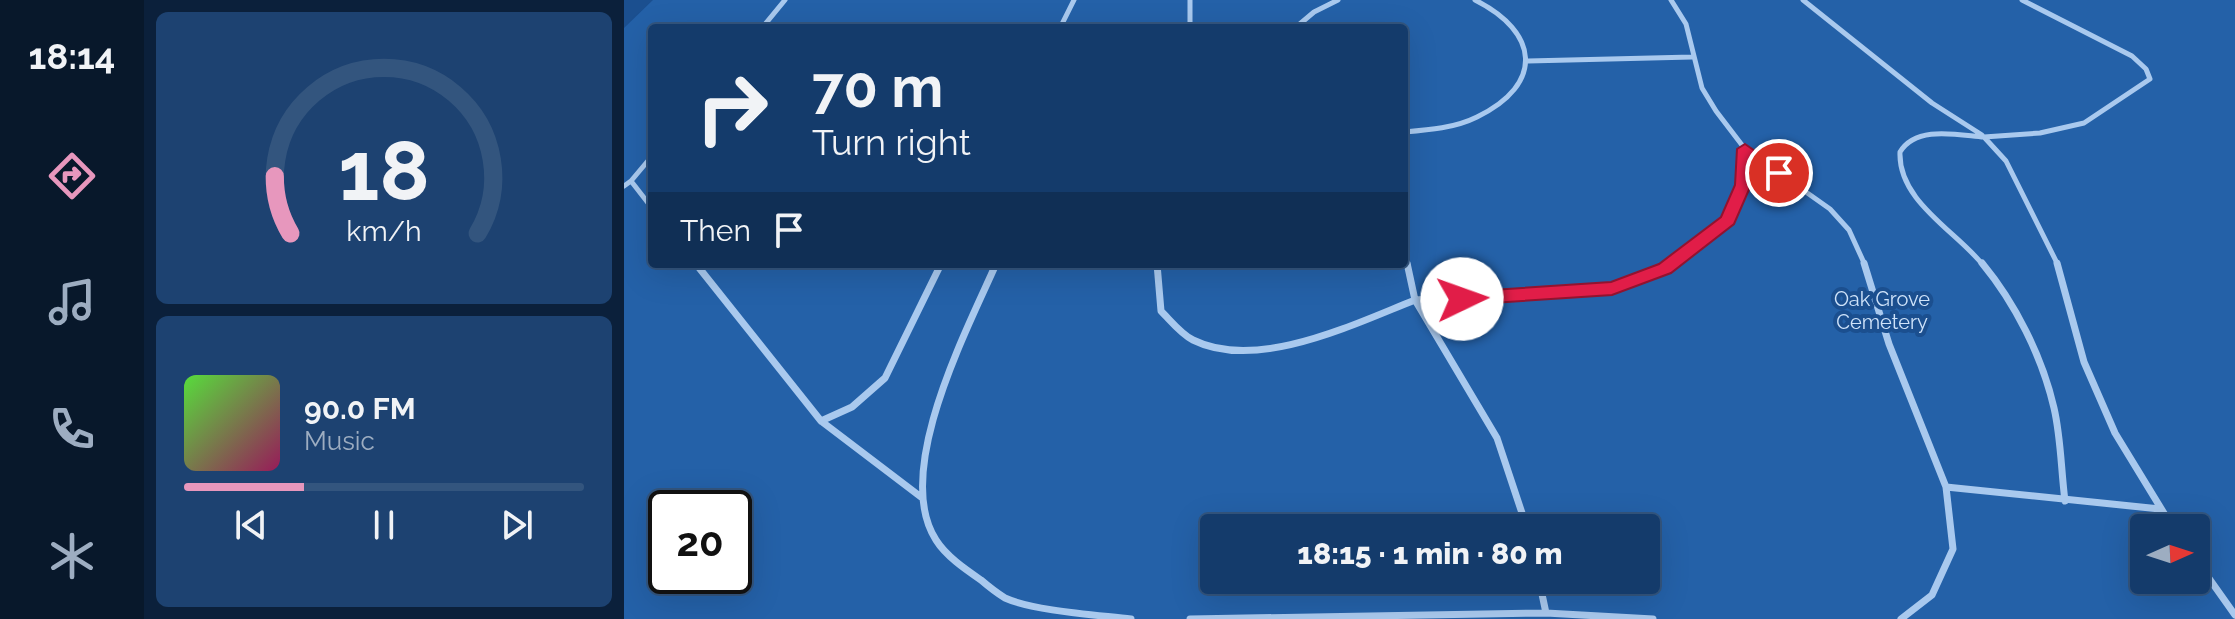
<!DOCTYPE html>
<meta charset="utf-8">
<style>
body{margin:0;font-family:Raleway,sans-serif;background:#1d4271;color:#f1f3f6;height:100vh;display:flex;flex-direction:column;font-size:30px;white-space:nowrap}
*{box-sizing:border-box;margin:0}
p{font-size:26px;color:#9dadc1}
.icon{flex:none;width:44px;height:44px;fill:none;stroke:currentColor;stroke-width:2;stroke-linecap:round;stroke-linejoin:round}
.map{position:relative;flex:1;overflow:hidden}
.drawer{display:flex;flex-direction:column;gap:12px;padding:12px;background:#0b203b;width:480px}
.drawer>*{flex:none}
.top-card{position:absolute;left:24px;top:24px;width:760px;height:244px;border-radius:8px;box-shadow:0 8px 32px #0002,0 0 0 2px #33557e;background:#143b6b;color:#f1f3f6;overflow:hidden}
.needle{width:52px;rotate:87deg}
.buttons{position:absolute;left:1506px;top:514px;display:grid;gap:16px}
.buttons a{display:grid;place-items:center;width:80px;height:80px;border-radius:8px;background:#143b6b;box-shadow:0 8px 32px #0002,0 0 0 2px #33557e;font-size:40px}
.speed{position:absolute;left:24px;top:490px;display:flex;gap:16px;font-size:40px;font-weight:700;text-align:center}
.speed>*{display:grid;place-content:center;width:104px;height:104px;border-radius:50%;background:#143b6b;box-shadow:0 8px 32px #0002,0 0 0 2px #33557e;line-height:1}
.speed .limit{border:4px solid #111;border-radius:12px;background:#fff;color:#111}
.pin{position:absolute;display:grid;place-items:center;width:68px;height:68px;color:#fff;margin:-34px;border:4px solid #fff;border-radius:50%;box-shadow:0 2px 8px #0007}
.me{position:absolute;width:88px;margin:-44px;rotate:87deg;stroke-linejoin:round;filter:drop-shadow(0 0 6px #0008)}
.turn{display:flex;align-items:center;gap:28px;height:168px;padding:0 32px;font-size:36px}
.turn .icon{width:104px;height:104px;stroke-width:2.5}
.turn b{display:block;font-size:56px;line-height:68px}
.then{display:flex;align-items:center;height:76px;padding:0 32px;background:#0003;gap:16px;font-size:30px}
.drawer .card{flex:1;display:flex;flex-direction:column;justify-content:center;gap:12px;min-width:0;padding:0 28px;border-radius:12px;background:#1d4271}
.drawer .dial{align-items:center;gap:0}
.dial svg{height:208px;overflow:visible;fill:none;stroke:#33557e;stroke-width:7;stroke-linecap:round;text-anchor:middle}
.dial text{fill:#f1f3f6;stroke:none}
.song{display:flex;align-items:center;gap:24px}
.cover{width:96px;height:96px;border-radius:12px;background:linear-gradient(135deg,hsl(110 70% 55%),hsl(330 70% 35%))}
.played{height:8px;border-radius:4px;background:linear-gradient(90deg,#e797bd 30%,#33557e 30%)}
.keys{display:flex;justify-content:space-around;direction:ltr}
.trip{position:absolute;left:576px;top:514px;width:460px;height:80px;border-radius:8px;background:#143b6b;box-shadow:0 8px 32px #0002,0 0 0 2px #33557e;font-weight:800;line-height:80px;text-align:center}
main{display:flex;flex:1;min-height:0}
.tabs{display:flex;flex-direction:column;width:144px;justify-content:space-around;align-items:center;background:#08182b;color:#9dadc1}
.tabs .icon{width:56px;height:56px}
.tabs .active{color:#e797bd}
.tabs b{font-size:36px;color:#f1f3f6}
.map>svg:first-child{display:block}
.green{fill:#2461a8;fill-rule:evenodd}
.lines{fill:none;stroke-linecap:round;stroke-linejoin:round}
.service-far1{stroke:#a9c9ee;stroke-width:5}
.service{stroke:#a9c9ee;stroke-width:7}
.route{fill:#e11d48;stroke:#92132f;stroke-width:2}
.labels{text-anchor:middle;stroke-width:8;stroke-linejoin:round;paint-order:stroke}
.park-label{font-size:20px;fill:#cfe3fa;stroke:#1b4f8f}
</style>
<main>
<nav class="tabs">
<b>18:14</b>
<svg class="icon active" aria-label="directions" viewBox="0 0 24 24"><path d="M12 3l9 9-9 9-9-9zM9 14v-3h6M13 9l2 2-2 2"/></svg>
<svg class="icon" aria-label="music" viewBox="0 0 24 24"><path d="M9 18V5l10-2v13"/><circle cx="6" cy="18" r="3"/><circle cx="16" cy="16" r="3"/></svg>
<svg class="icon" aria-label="phone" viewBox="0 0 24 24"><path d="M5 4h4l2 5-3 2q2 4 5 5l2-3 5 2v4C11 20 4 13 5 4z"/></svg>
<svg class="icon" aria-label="climate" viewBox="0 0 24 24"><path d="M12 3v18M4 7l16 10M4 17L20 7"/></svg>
</nav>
<section class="drawer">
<div class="card dial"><svg viewBox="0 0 100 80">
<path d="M14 69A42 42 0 1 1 86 69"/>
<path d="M14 69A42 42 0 0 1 8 47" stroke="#e797bd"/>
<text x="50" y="56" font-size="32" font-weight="700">18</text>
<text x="50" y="72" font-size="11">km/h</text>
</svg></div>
<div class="card">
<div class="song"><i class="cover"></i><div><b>90.0 FM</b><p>Music</p></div></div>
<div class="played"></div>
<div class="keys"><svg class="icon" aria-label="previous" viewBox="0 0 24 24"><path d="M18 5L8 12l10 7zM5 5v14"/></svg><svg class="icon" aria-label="pause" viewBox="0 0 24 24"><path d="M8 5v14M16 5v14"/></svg><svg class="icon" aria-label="next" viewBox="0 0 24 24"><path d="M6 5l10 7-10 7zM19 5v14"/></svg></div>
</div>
</section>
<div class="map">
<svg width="1611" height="619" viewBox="0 0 1611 619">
<rect width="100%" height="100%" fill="#1b4f8f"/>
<path class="green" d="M29 0H1611V619H0V28ZM28 28H780V264H28ZM42 508H110V576H42ZM590 528H1022V580H590ZM1520 528H1572V580H1520Z"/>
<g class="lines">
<path class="service-far1" d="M566 0V28
M1047 0 1062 24 1078 88 1092 111 1121 149 1206 209 1225 230 1241 265
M1179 0 1308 103 1358 135
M1398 0 1508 56 1522 69 1526 79 1460 123 1416 133 1360 137 1382 161 1434 265
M138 28 161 0
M436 28 450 0
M671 28 690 12 714 0
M904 61 1068 57
M780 132C805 130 831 128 853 117 921 84 915 32 851 0
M7 181 28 156
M0 186 7 181 28 208
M780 246 784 265
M1045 265C1099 224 1117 221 1121 149
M1359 265C1332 231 1274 201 1276 152 1292 125 1334 135 1360 137"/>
<path class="service" d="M783 263 791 300 988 288 1048 263
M1240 263 1265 344 1322 487 1536 509
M1358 263C1391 303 1418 356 1430 408 1437 438 1437 470 1441 501
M1433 263 1460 362 1491 433 1549 528
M72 264 197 421
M372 264C343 330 268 472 312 540 322 556 341 569 357 580 364 586 373 593 381 598 410 611 474 615 507 619
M533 264 537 311C547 321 557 334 569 340 633 372 730 324 791 300L873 438 903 528
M297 497 197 421 228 407 261 378 317 264
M1572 560 1611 615
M922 613 1029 619
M566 619 922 613 915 580
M1277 619 1308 595 1329 549 1322 487"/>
</g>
<path class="route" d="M1121 144 1163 173 1161 177H1149L1128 162 1127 185 1110 224 1047 273 988 295 838 305 829 299 838 292 987 282 1035 264 1097 217 1111 185 1113 149Z"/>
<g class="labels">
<g class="park-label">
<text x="1258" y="306">Oak Grove<tspan x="1258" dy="23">Cemetery</tspan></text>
</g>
</g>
</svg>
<div class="buttons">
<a><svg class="needle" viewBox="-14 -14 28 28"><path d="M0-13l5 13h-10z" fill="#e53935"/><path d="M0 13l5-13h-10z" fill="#9dadc1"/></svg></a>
</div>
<div class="speed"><div class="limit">20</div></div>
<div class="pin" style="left:1155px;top:173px;background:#d93025"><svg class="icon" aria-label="arrive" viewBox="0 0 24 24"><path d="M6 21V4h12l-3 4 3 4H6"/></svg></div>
<svg class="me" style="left:838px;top:299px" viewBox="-20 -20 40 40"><circle r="19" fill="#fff"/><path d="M0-13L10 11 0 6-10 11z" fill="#e11d48"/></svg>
<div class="trip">18:15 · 1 min · 80 m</div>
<div class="top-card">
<div class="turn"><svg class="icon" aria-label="right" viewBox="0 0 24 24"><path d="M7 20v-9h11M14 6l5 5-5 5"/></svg><div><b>70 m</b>Turn right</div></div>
<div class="then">Then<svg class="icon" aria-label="arrive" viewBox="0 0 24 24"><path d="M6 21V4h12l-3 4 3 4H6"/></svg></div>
</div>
</div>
</main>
